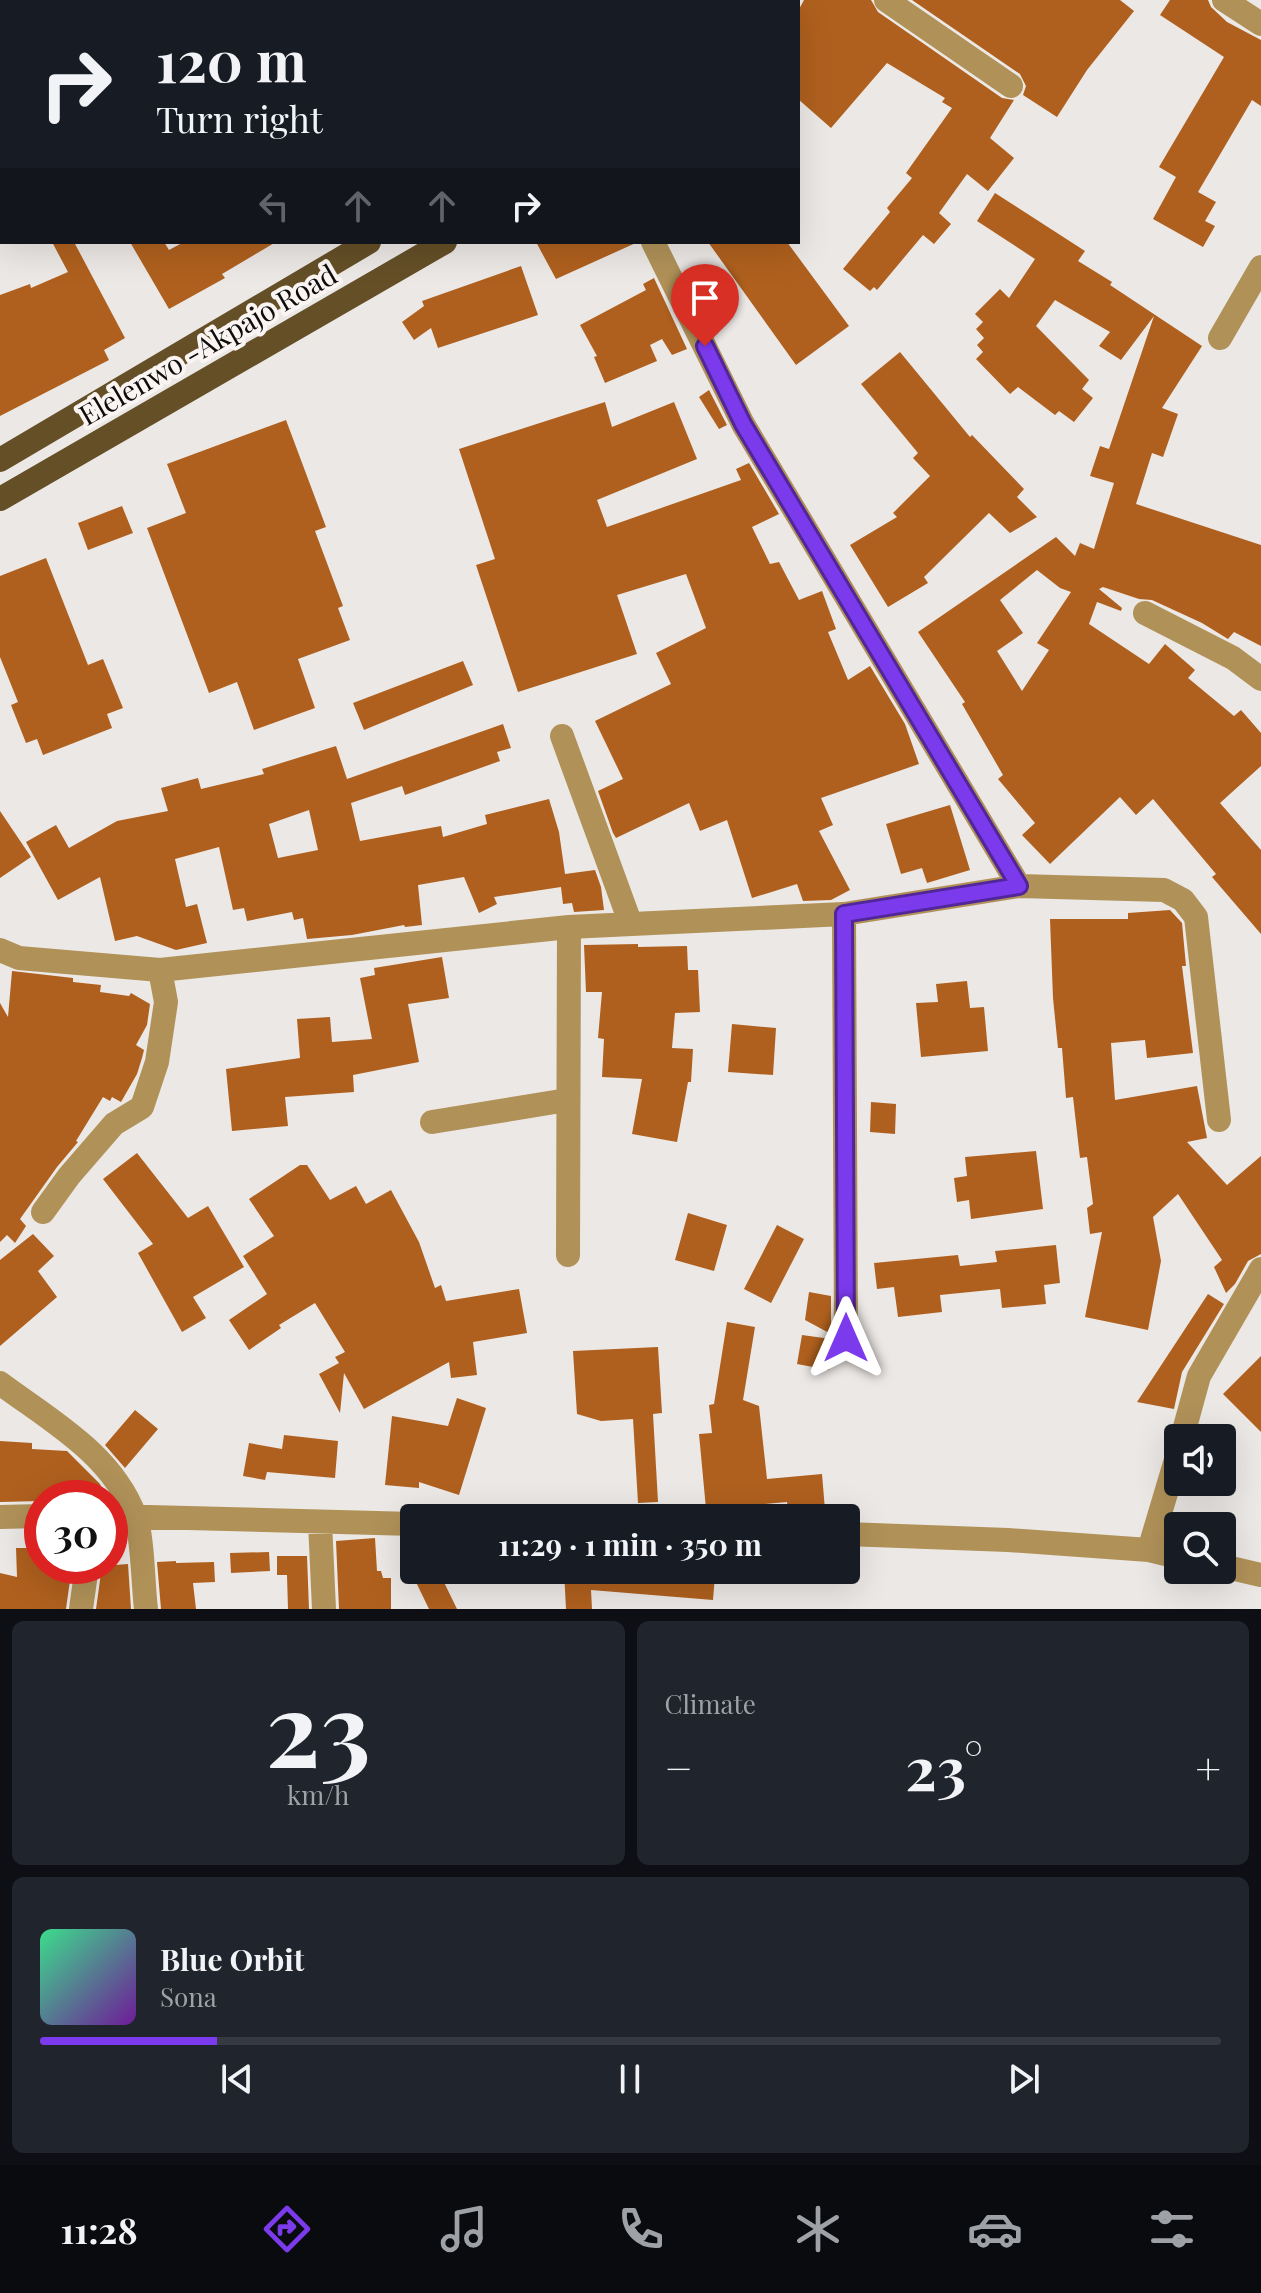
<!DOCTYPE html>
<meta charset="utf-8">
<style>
body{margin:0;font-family:"Playfair Display",serif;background:#20242c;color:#f1f3f6;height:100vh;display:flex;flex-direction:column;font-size:30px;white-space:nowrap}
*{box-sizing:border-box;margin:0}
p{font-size:26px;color:#9ea1a6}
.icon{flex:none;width:44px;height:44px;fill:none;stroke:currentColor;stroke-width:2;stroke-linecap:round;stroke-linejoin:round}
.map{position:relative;height:1609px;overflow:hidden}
.details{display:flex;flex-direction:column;gap:12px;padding:12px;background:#0d0f14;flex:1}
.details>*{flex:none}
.top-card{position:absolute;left:0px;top:0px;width:800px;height:244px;box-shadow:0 8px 32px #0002;background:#171b24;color:#f1f3f6;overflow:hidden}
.buttons{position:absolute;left:1164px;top:1424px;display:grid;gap:16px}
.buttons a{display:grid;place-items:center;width:72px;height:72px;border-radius:8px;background:#171b24;box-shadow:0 8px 32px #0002;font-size:40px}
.speed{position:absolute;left:24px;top:1480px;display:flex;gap:16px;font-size:40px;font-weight:700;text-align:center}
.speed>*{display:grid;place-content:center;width:104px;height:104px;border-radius:50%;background:#171b24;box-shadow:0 8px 32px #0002;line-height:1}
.speed .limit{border:12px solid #d22;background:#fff;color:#111}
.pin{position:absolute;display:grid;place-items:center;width:68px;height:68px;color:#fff;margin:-82px -34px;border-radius:50% 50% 50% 0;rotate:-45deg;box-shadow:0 0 8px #0007}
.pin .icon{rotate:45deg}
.me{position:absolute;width:88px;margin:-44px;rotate:0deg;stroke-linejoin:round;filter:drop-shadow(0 0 6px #0008)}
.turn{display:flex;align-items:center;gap:28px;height:168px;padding:0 24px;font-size:36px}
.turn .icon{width:104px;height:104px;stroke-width:2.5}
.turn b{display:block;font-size:56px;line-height:68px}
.lanes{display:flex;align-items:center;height:76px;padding:0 24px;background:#0003;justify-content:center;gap:40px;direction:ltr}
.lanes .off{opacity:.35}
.big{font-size:60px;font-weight:700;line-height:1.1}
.details .card{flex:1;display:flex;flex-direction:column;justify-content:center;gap:12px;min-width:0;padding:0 28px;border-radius:12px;background:#20242c}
.details .dial{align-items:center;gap:0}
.dial b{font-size:104px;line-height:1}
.song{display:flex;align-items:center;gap:24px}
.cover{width:96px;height:96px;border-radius:12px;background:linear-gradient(135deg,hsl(150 70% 55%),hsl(280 70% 35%))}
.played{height:8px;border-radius:4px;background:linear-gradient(90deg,#7c3aed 15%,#363941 15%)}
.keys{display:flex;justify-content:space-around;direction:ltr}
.heat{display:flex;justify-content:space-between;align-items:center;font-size:44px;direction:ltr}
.details .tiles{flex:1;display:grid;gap:12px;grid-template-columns:1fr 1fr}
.card:last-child{grid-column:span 2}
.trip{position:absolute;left:400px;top:1504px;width:460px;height:80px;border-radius:8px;background:#171b24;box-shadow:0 8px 32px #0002;font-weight:700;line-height:80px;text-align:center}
.tab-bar{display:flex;height:128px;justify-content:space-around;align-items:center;background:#090b0e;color:#9ea1a6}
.tab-bar .icon{width:56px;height:56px}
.tab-bar .on{color:#7c3aed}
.tab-bar b{font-size:36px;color:#f1f3f6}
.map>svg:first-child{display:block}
.building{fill:#af601e;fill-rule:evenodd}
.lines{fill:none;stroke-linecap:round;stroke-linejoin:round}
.minor{stroke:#b09158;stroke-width:24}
.major{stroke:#644f27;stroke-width:24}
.route-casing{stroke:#51269a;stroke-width:20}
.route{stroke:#7c3aed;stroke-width:14}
.labels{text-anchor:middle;stroke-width:8;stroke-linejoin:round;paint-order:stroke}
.street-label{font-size:28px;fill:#0d0c0b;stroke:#faf5f2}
</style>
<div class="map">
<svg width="1261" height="1609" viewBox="0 0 1261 1609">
<rect width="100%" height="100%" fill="#ece8e5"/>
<path class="building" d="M804 0H871L878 12 1002 98 1014 100 990 138 1014 158 988 191 967 174 939 213 951 224 934 244 923 235 877 290 874 287 870 291 843 269 890 212 887 208 912 178 906 173 952 108 942 102 945 98 887 63 831 128 798 99V11Z
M912 0H1120L1134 11 1087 70 1057 117 1023 95 1026 86 1020 74Z
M1170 0H1208L1211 7 1227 22 1261 40V106L1252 100 1198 192 1216 202 1205 221 1215 226 1203 247 1153 219 1176 177 1159 167 1224 57 1160 15Z
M995 193 1085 251 1078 261 1112 282 1110 285 1202 346 1162 408 1178 414 1163 457 1152 453 1136 504 1261 545V646L1234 632 1228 639 1202 623 1152 600 1139 599 1103 587 1099 589 1122 608 1121 611 1097 602 1089 624 1149 664 1165 644 1195 670 1188 678 1234 716 1241 710 1261 733V766L1220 803 1261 850V934L1212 877 1216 874 1153 799 1136 815 1120 797 1050 864 1022 835 1035 823 998 779 1003 775 962 704 965 702 918 632 1056 537 1075 556 1080 543 1094 549 1114 483 1090 476 1100 446 1109 449 1154 316 1121 360 1099 346 1110 332 1055 300 1036 326 1089 380 1082 389 1093 398 1074 422 1059 411 1055 415 1018 387 1010 394 976 359 983 352 977 345 984 338 976 329 983 322 975 314 1000 289 1009 298 1035 259 977 221ZM1037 570 1060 588 1071 592 1037 643 1049 650 1022 691 997 651 1023 633 1000 600Z
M52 242H74L125 338 104 350 109 360 0 416V295L30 284 31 288 68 272Z
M130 242H164L169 250 184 242H276L222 274 225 278 169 309Z
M536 242H638L556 279Z
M708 242H787L849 326 796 365Z
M521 266 538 315 438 348 431 328 414 340 402 322 424 306 422 301Z
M654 278 687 349 672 355 662 339 650 345 657 361 605 383 594 357 597 356 580 325 646 290 643 284Z
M900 352 970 437 972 435 1024 489 1017 497 1037 517 1010 533 989 513 924 577 928 583 888 607 850 545 897 517 893 513 930 476 913 458 918 453 861 384Z
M709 390 727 425 719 429 699 397Z
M605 402 612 427 674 402 697 459 597 500 607 527 741 480 736 469 749 463 779 514 752 527 770 564 779 562 799 600 822 591 836 629 828 632 848 680 870 666 905 724 919 764 821 798 833 825 819 831 850 890 831 900 803 901 797 884 752 898 727 820 700 831 689 803 616 838 613 833 598 791 623 779 595 721 671 684 656 653 706 628 686 574 617 595 637 654 518 692 476 565 495 559 459 449Z
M286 420 326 527 315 531 343 606 338 608 350 640 298 659 315 708 254 730 237 682 209 693 147 528 186 513 167 464Z
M122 506 133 533 88 550 78 523Z
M46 558 88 665 103 659 123 708 107 714 112 728 43 755 37 739 26 743 11 705 18 702 0 657V576Z
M463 661 473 685 364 730 353 703Z
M503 724 511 748 497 752 500 761 405 795 402 786 351 803 360 841 441 826 443 837 487 824 485 815 549 799 559 832 565 874 595 870 601 887 604 910 574 912 572 903 563 904 561 887 494 897 497 904 479 913 464 877 418 885 422 925 405 927 404 925 352 935 307 939 303 918 294 920 292 912 247 921 244 908 233 910 219 847 175 859 186 907 197 904 207 943 176 950 137 936 115 941 100 877 58 900 26 842 56 825 69 848 117 821 168 811 161 788 198 778 201 789 264 774 262 769 336 746 347 779ZM309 810 318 850 278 858 269 824Z
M950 805 970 870 927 883 922 868 901 874 886 824Z
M0 811 31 857 0 878Z
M1170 910 1182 923 1186 966H1182L1193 1053 1147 1058 1145 1040 1111 1043 1115 1100 1197 1086 1207 1138 1187 1142 1227 1185 1261 1156V1254L1248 1261 1235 1284 1226 1293 1214 1267 1222 1260 1178 1194 1153 1217 1161 1261 1148 1330 1085 1317 1102 1232 1090 1234 1087 1208 1093 1204 1087 1157 1080 1158 1073 1097 1066 1098 1062 1048H1058L1053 998 1050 919H1128V913Z
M638 944V947L687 946 688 970H698L700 1012 675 1013 672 1048 693 1049 691 1082H688L677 1142 632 1134 642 1079 602 1077 604 1039 598 1038 602 992H586L584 945Z
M442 957 449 998 408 1004 419 1062 353 1075 354 1092 285 1097 288 1126 232 1131 226 1069 300 1058 297 1019 330 1017 332 1042 372 1039 360 978 375 975 374 968Z
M12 971 73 978V982L101 985 100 992 129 996 131 993 150 1004 147 1025 136 1045 144 1050 142 1058 137 1074 121 1102 112 1097 110 1101 103 1097 76 1141 78 1142 57 1167 20 1219 26 1226 15 1243 7 1235 0 1242V1003L8 1017Z
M967 981 970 1008 984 1007 988 1051 921 1057 916 1003 938 1002 936 984Z
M732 1024 776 1028 773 1075 728 1072Z
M871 1102 896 1104 895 1134 870 1132Z
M1036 1151 1043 1209 971 1219 969 1200 957 1202 954 1178 967 1176 965 1157Z
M137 1153 188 1218 208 1206 244 1267 193 1297 206 1318 182 1332 138 1253 153 1244 103 1179Z
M300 1165H307L330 1200 356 1186 366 1204 391 1190 419 1242 435 1288 441 1285 446 1301 519 1289 527 1333 473 1342 477 1375 451 1378 449 1362 364 1409 344 1373 340 1413 319 1374 339 1363 335 1357 345 1352 315 1303 279 1325 281 1328 249 1350 229 1320 267 1294 243 1256 274 1236 249 1199Z
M688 1213 727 1225 714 1271 675 1260Z
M777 1225 804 1239 771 1303 744 1289Z
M33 1234 54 1256 38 1271 57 1297 0 1346V1260Z
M1056 1245 1060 1283 1044 1285 1046 1304 1002 1308 1000 1289 940 1295 942 1312 898 1317 894 1287 877 1289 874 1263 958 1255 960 1266 997 1262 995 1251Z
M809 1292 831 1296V1334L805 1320Z
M1208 1294 1224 1304 1182 1372 1174 1409 1137 1402Z
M727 1322 755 1327 743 1400 759 1406 767 1479 822 1474 825 1510 788 1513 787 1502 706 1509 699 1434 712 1433 709 1405 714 1404Z
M802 1335 831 1339 833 1345 829 1370 797 1364Z
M658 1347 662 1413 653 1414 658 1502 638 1503 633 1419 601 1421 577 1414 573 1351Z
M1261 1356V1432L1223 1394Z
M457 1398 486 1408 459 1495 419 1482V1488L385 1485 392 1416 448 1426Z
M135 1410 158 1429 125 1468 105 1445Z
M284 1435 338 1441 335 1478 267 1472 265 1480 243 1476 249 1443 282 1449Z
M0 1441 32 1443V1449L67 1451 100 1484 107 1498H40L41 1501 0 1502Z
M375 1538 377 1571H381L383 1578H391V1609H339L336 1541Z
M16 1548H42V1566H72L66 1609H0V1573L17 1577Z
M269 1552 270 1571 231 1573 230 1553Z
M277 1556H307L309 1609H288L287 1575H277Z
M176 1561V1563L214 1562 215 1582 193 1583 196 1609H161L157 1562Z
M128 1564 131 1609H96L102 1566Z
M427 1570H438L457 1609H429L413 1576Z
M564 1570H647L715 1575 713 1600 591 1590 592 1609H566Z"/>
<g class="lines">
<path class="minor" d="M590 0 592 2
M886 0 1011 86
M1224 0 1261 24
M653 242 743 424 1019 886
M1220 338 1261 267
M1145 613 1233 658 1261 679
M562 736 630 922
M844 914 846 1338
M0 950 19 958 160 970 569 927 844 914 1019 886 1164 890 1183 900 1196 917 1219 1120
M432 1122 567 1100
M43 1212 69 1176 114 1124 142 1107 157 1062 166 1002 160 970
M568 1255 569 927
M0 1383C51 1421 112 1454 135 1516 143 1535 143 1586 146 1609
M1182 1438 1199 1376 1261 1269
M110 1516 414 1524
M0 1517 42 1516
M320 1522 324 1609
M846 1534 1008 1540 1149 1550 1178 1557
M1149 1550 1178 1453
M1222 1566 1261 1575
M81 1609 87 1566"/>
<path class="major" d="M692 2 693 0
M737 2 739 0
M0 460 369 242
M0 499 445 242"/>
</g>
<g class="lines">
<defs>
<path id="route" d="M705 346 743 424 1019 886 844 914 846 1338"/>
</defs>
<use href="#route" class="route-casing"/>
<use href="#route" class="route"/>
</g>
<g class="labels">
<g class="street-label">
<text transform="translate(208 345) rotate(-30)" y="10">Elelenwo -Akpajo Road</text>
</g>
</g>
</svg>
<div class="buttons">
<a><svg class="icon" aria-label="sound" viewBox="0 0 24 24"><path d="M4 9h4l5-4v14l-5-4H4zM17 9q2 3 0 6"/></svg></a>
<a><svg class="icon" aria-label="search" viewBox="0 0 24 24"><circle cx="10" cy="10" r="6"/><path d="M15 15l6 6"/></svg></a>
</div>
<div class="speed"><div class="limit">30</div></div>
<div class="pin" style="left:705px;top:346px;background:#d93025"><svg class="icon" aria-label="arrive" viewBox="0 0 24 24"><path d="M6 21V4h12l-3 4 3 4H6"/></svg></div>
<svg class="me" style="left:846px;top:1338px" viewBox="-20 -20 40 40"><path d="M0-17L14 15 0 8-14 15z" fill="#7c3aed" stroke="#fff" stroke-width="4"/></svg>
<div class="trip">11:29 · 1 min · 350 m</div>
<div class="top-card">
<div class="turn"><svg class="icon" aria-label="right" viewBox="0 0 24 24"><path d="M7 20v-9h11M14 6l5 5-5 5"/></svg><div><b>120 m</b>Turn right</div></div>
<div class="lanes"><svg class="icon off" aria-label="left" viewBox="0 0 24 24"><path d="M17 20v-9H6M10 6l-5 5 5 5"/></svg><svg class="icon off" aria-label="ahead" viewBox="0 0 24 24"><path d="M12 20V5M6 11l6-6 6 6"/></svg><svg class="icon off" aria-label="ahead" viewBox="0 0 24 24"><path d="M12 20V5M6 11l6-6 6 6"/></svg><svg class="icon" aria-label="right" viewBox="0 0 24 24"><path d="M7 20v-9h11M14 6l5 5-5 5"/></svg></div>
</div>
</div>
<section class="details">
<div class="tiles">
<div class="card dial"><b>23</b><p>km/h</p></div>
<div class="card"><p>Climate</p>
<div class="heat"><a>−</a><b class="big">23°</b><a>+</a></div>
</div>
<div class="card">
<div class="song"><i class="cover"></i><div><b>Blue Orbit</b><p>Sona</p></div></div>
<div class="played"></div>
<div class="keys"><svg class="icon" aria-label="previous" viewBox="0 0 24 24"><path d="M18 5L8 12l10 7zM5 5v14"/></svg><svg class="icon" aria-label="pause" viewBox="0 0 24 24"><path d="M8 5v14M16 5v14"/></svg><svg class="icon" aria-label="next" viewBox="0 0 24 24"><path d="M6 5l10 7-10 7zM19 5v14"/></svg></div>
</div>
</div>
</section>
<nav class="tab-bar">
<b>11:28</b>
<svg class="icon on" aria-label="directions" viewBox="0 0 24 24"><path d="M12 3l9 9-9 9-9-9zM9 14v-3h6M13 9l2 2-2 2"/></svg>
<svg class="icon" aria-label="music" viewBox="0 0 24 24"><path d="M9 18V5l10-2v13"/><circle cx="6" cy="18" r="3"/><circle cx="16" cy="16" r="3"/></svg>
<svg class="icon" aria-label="phone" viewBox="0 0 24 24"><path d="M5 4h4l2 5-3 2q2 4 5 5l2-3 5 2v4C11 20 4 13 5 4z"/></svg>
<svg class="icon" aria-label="climate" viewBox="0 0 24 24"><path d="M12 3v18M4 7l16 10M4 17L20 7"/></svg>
<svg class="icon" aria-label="car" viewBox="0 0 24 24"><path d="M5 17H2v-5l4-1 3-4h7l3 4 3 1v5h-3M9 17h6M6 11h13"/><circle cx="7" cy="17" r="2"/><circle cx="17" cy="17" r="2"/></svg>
<svg class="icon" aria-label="filters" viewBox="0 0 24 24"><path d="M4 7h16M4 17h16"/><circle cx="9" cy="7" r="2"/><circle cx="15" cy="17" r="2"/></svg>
</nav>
